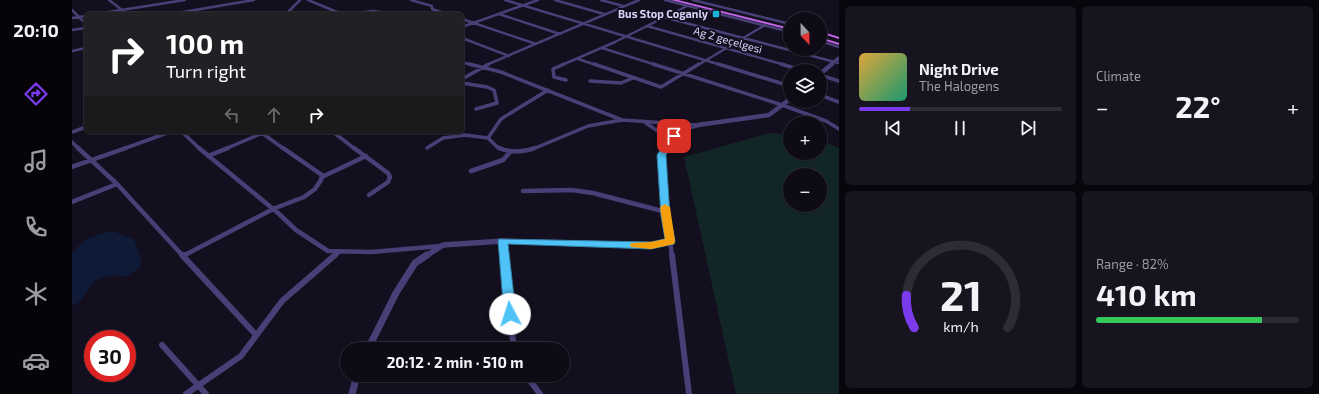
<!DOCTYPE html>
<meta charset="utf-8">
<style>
body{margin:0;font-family:"Exo 2",sans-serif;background:#17141f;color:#f1f3f6;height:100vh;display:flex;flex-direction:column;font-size:15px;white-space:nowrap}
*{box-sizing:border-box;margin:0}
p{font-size:13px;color:#9b9ba1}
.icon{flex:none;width:22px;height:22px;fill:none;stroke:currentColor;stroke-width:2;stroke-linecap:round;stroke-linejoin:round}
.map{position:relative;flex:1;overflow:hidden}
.panel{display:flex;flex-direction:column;gap:6px;padding:6px;background:#08060c;width:480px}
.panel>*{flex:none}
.top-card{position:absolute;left:12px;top:12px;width:380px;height:122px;border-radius:6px;box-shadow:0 1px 3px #0004,0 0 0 1px #2e2b35;background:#202124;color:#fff;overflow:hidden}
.needle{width:26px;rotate:158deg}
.buttons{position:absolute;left:711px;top:12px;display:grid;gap:8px}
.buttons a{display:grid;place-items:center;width:44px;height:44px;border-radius:50%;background:#0e0b16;box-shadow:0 1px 3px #0004,0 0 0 1px #2e2b35;font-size:20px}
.speed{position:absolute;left:12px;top:330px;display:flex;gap:8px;font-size:20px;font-weight:700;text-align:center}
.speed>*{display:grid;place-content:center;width:52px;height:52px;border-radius:50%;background:#0e0b16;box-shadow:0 1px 3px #0004,0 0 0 1px #2e2b35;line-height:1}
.speed .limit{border:6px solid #d22;background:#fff;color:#111}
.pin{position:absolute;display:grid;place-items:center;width:34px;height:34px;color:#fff;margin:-17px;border-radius:8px;box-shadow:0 2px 6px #0006}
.me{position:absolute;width:44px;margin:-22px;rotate:355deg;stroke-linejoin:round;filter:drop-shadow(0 0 3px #0008)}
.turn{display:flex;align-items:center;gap:14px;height:84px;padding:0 16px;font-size:18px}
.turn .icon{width:52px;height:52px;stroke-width:2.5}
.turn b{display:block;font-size:28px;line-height:34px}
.lanes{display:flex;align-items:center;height:38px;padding:0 16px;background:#0003;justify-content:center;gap:20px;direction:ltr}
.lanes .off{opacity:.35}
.big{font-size:30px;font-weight:700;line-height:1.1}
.panel .widget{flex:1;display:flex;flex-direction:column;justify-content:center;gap:6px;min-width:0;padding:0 14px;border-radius:6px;background:#17141f}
.panel .dial{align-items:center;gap:0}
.dial svg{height:104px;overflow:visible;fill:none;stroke:#2e2b35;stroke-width:7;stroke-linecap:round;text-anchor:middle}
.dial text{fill:#f1f3f6;stroke:none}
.song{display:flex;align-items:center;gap:12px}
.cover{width:48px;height:48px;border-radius:6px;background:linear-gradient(135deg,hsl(40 70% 55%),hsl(160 70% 35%))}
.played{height:4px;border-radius:2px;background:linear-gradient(90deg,#7c3aed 25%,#2e2b35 25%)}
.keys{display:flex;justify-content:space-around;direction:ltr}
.heat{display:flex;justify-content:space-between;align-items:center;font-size:22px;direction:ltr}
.charge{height:6px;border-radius:3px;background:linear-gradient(90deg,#34c759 82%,#2e2b35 0)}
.panel .tiles{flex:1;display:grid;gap:6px;grid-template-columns:repeat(2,1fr)}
.trip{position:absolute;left:268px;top:342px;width:230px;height:40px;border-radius:20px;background:#0e0b16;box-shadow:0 1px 3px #0004,0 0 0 1px #2e2b35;font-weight:700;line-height:40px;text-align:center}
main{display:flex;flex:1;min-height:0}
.dock{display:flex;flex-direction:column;width:72px;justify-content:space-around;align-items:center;background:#060409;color:#9b9ba1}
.dock .icon{width:28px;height:28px}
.dock .on{color:#7c3aed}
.dock b{font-size:18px;color:#f1f3f6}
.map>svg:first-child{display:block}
.green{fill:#132627;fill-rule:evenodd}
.water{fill:#0f1a37}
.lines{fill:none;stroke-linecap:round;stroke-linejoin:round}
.minor-far3{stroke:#474077;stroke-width:2.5}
.minor-far2{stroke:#474077;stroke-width:3.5}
.minor-far1{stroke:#474077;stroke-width:4.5}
.minor{stroke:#474077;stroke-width:6}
.tertiary-far3{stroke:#474077;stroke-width:3.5}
.tertiary-far2{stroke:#474077;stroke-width:4.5}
.tertiary-far1{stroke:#474077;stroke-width:5.5}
.tertiary{stroke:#474077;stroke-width:7}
.primary{fill:#c666eb;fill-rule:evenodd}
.route{fill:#4fc3f7;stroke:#337fa1}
.slow{fill:#f59e0b}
.poi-dot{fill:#1cb5da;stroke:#130f1e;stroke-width:1.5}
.labels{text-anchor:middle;stroke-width:4;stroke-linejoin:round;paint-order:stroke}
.far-poi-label{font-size:11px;font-weight:bold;fill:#dad2f9;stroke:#130f1e;text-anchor:end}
.far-street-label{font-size:11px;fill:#dad2f9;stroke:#130f1e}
</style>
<main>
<nav class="dock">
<b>20:10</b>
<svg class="icon on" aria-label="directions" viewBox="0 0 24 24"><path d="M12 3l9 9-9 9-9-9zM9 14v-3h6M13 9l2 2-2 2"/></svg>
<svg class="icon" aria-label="music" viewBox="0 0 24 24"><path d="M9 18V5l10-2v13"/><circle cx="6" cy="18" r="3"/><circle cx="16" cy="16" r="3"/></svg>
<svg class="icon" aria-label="phone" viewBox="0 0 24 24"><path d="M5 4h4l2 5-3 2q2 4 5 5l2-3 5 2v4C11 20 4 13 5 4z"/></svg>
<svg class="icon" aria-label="climate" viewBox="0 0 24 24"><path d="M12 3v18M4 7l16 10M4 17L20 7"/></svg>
<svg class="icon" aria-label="car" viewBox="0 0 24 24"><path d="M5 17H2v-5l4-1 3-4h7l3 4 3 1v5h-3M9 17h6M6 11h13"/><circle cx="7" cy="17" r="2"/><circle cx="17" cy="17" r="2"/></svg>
</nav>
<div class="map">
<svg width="767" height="394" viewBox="0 0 767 394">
<rect width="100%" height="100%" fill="#130f1e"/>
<path class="green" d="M697 133 718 134V153H748V140L767 148V394H664L612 157ZM718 175H748V205H718Z"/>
<path class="water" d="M34 232H43L62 239 69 259V267L53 277 41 275 24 280 6 303 0 306V252L15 239Z"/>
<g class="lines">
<path class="minor-far3" d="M37 0 50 10 52 14
M236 0 270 14
M339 0 360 6V9L375 14
M433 0 649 65
M483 0 532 14
M529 0 551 6
M593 0 718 32
M621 0 718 24
M0 10 14 24
M24 14 113 0
M99 14 182 0
M214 14 228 0
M279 14 301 11 323 14
M427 14 488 34
M591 17 767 63
M0 18 14 16
M390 19 464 44
M575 26 713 65
M390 27 466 0
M0 30 14 28
M390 38 437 56
M748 41 767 47
M530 48 584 65
M0 51 14 48
M506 59 524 65
M390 62 400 65
M414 65 567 0
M490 65 543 42 615 6
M626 65 693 25"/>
<path class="minor-far2" d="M397 64 429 72 550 120
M492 64 481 69 482 77 494 80
M522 64 589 87 627 64
M581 64 710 105 754 121 767 129
M646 64 718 86
M709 64 733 71
M748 75 767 81
M390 79 417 64
M518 81 549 83 561 78
M390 83 415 87 422 90 425 103 404 109
M748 95 767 102
M571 121 587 132 597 143
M0 132 14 127
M110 132 128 149
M261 132 283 149
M190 133 212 149
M416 138 429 119 476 90
M0 142 7 149
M355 148 371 138 393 135 416 138 424 146 429 149
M51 149 98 132
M153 149 193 132
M461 149 516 126 550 120 624 125"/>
<path class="minor-far1" d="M6 148 45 184 111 256
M127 148 206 213 224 230 256 251 299 252 369 246
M282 148 316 173 318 177 316 182 297 195
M427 148C438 153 453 152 463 148
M136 156 156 148
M0 167 54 148
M399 171 431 160 438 152
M250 177 294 156
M451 191 500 190 521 193 594 212
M0 202 45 184
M431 241 433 256
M598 241 600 256
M111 256 201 209 232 197 243 189 249 180 250 175 211 148
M262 256 267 252"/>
<path class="minor" d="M110 255 184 335
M432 255 441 341 444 349
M600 255 617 394
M111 256 113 255
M90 345 134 394
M456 375 459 382 468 394
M114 394 169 356 210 301 263 255"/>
<path class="tertiary-far3" d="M758 65 767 58"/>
<path class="tertiary-far2" d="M748 74 760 64
M593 149 602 136 612 129 626 125 697 115 718 99"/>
<path class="tertiary-far1" d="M354 256 371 245 431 241 579 245 598 241 593 216 589 155 594 148"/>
<path class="tertiary" d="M296 349 324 293 343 263 355 255
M280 394 285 375"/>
<path class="primary" d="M599 0H606L718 28V30Z
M748 31 767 37V39L748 33Z
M748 37 767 43V45L748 39Z"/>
</g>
<path class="route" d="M599 134H604L606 136 594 155 598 216 603 241 602 244 579 249 436 244 444 314 442 317 438 319 434 317 432 314 426 241 427 239 579 242 593 239 589 216 585 155Z"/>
<path class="slow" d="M593 204 598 207 603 241 602 244 579 249 559 247 558 245 559 243 579 242 593 239 588 207Z"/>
<rect class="poi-dot" x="640" y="10" width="8" height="8" rx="2"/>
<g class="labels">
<g class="far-poi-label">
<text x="636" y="18">Bus Stop Coganly</text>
</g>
<g class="far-street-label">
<text transform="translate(656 40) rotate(16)" y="4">Ag 2 geçelgesi</text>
</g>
</g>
</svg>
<div class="buttons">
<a><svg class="needle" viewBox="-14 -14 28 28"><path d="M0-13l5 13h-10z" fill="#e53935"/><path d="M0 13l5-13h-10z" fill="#9b9ba1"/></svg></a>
<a><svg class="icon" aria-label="layers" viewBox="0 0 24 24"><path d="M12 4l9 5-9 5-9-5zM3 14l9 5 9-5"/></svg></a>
<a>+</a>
<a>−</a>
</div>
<div class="speed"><div class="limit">30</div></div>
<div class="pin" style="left:602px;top:136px;background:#d93025"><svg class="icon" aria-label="arrive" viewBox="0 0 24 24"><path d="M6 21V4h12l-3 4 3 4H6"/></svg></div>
<svg class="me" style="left:438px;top:314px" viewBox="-20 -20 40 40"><circle r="19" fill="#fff"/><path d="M0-13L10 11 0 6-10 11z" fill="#4fc3f7"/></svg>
<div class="trip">20:12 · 2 min · 510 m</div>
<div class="top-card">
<div class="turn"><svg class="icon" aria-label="right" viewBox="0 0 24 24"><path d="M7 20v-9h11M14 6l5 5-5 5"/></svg><div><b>100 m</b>Turn right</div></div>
<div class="lanes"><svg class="icon off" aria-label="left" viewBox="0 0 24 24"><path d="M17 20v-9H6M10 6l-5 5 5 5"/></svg><svg class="icon off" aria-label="ahead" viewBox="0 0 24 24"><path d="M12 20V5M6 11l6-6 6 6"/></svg><svg class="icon" aria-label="right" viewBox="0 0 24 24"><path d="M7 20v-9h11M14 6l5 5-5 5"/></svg></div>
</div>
</div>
<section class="panel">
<div class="tiles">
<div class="widget">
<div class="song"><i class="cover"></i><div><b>Night Drive</b><p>The Halogens</p></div></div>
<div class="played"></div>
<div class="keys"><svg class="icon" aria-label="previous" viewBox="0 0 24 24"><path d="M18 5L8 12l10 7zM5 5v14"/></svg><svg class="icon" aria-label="pause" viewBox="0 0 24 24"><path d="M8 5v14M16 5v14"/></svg><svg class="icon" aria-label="next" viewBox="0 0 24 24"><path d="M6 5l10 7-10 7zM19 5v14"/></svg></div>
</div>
<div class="widget"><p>Climate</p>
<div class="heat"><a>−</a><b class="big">22°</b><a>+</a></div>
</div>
<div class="widget dial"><svg viewBox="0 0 100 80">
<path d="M14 69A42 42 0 1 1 86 69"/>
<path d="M14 69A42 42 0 0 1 8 44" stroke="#7c3aed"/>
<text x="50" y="56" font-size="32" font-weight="700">21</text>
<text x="50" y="72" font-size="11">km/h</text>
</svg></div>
<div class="widget"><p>Range · 82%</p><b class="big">410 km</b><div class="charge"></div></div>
</div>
</section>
</main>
